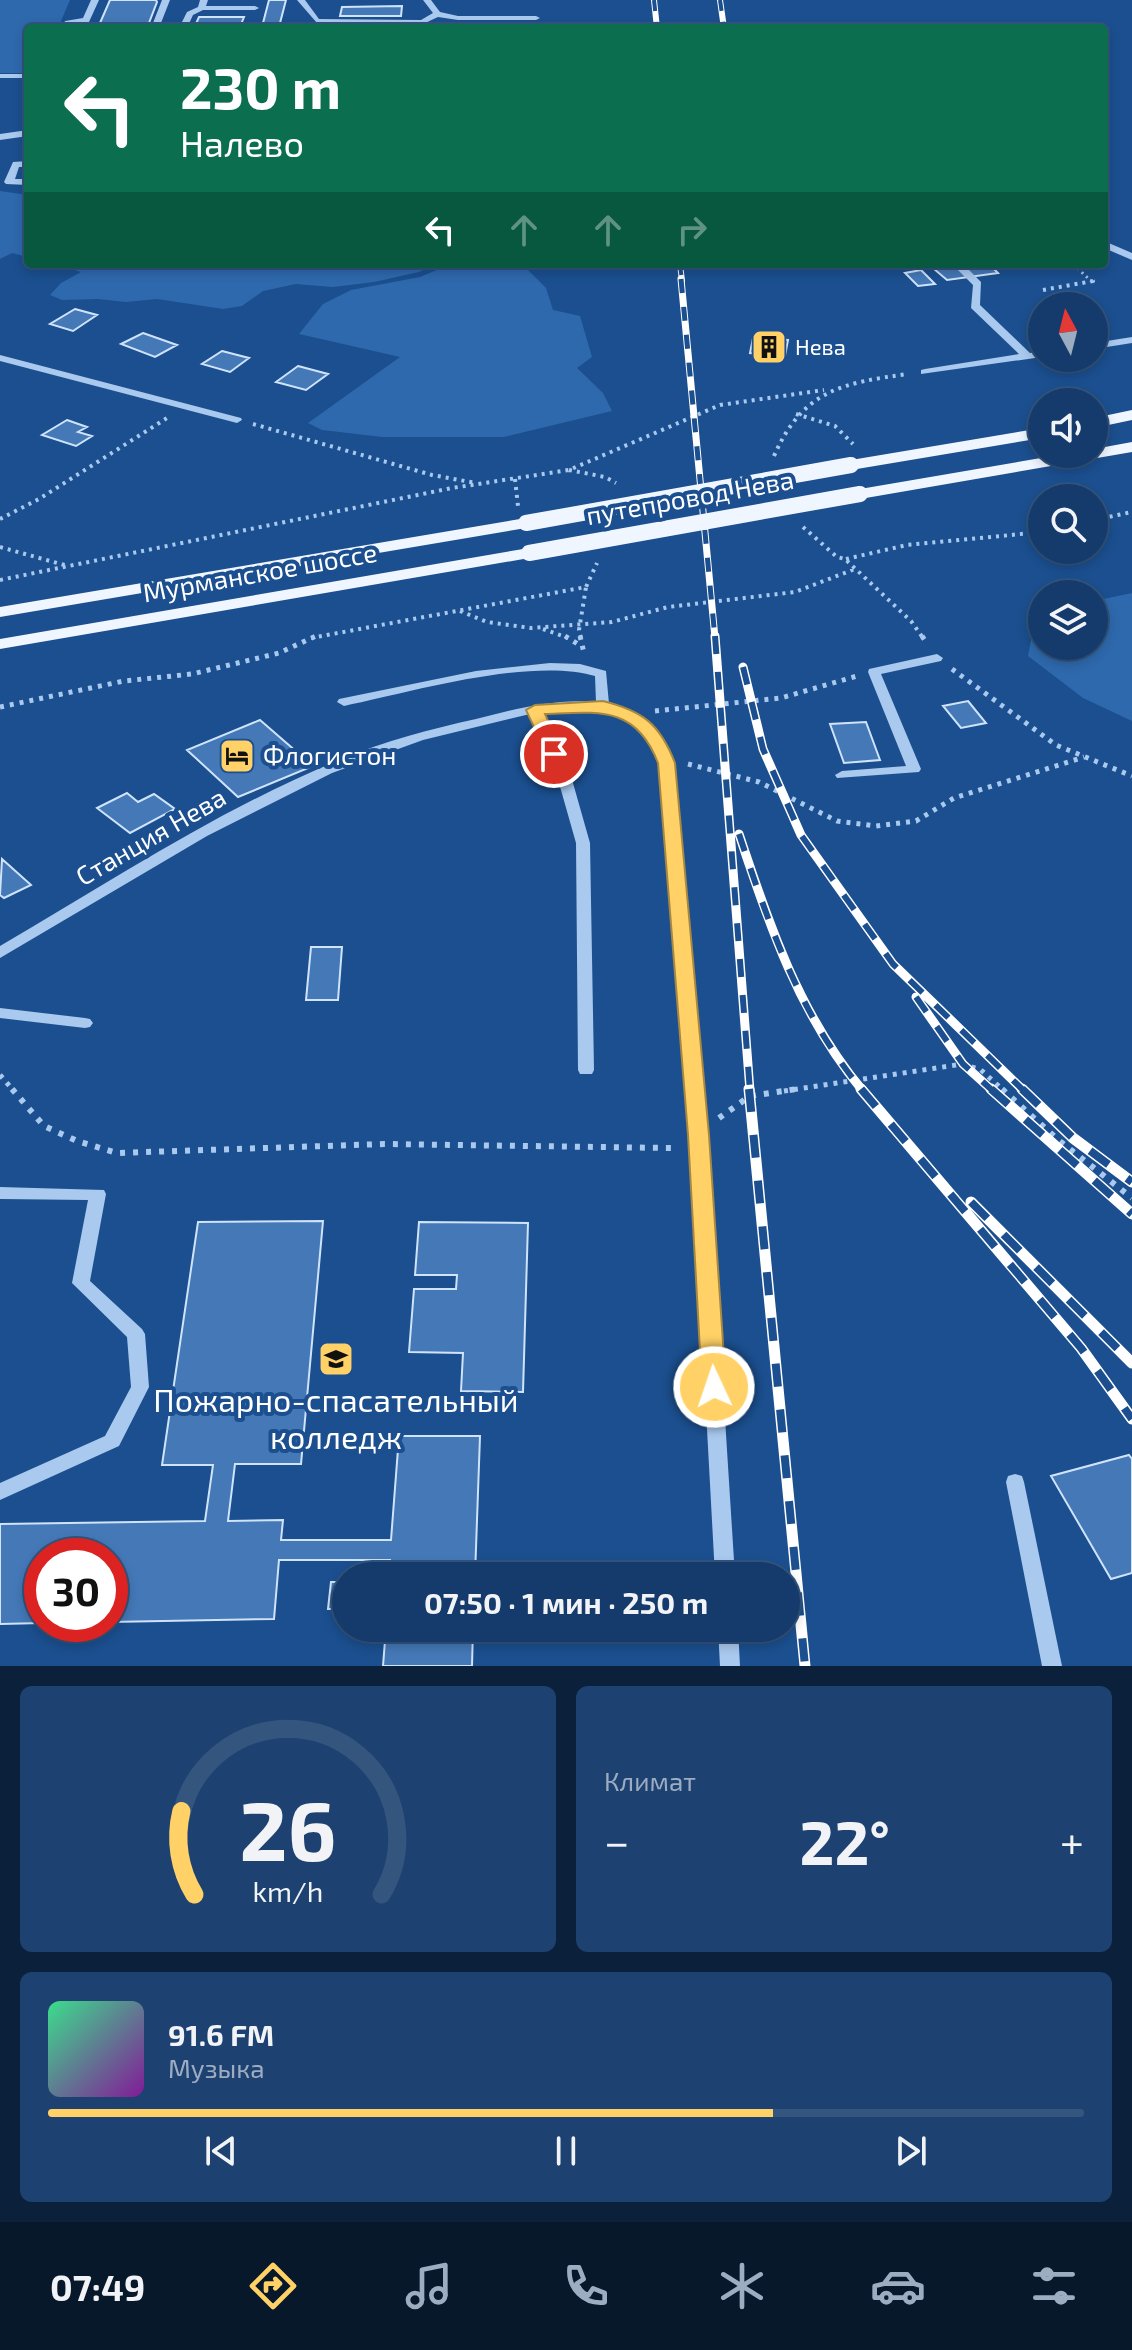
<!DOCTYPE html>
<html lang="ru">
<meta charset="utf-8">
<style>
body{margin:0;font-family:"Exo 2",sans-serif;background:#1d4271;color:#f1f3f6;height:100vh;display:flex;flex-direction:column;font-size:30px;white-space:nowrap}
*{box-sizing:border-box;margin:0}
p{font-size:26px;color:#9dadc1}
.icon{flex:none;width:44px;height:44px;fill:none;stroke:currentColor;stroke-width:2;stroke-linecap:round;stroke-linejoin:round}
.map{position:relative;height:1666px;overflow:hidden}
.details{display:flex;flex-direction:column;gap:20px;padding:20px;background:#0b203b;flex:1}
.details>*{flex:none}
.hud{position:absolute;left:24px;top:24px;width:1084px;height:244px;border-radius:8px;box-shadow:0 4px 12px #0003,0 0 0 2px #33557e;background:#0b6e4f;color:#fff;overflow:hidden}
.needle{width:52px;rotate:353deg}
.controls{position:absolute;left:1028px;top:292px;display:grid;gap:16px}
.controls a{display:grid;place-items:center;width:80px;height:80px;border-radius:50%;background:#143b6b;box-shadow:0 4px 12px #0003,0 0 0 2px #33557e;font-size:40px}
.speed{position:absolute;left:24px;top:1538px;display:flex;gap:16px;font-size:40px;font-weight:700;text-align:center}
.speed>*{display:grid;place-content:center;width:104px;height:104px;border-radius:50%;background:#143b6b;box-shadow:0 4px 12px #0003,0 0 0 2px #33557e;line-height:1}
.speed .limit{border:12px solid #d22;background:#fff;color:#111}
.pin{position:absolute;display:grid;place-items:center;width:68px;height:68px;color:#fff;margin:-34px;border:4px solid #fff;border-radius:50%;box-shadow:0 2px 8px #0007}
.me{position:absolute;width:88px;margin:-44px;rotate:357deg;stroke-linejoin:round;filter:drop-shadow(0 0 6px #0008)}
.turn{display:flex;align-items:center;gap:28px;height:168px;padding:0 24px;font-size:36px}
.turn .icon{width:104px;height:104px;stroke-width:2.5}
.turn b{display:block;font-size:56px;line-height:68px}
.lanes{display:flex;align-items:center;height:76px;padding:0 24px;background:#0003;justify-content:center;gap:40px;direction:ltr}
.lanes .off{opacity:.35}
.big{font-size:60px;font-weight:700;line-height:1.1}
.details .tile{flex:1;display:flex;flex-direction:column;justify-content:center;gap:12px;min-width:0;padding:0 28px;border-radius:12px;background:#1d4271}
.details .dial{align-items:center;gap:0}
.dial svg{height:208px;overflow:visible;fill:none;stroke:#33557e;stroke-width:7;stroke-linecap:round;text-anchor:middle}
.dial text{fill:#f1f3f6;stroke:none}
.song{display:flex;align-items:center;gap:24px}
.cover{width:96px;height:96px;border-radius:12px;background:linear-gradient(135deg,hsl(150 70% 55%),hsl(290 70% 35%))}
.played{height:8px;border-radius:4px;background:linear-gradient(90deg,#ffd166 70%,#33557e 70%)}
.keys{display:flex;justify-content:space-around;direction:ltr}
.heat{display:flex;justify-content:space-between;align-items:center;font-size:44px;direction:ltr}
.details .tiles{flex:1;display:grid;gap:20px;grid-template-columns:1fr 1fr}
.tile:last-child{grid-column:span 2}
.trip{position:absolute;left:332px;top:1562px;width:468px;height:80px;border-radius:40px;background:#143b6b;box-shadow:0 4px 12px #0003,0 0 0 2px #33557e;font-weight:700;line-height:80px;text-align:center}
.tab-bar{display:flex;height:128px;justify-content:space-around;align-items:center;background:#08182b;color:#9dadc1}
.tab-bar .icon{width:56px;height:56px}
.tab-bar .current{color:#ffd166}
.tab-bar b{font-size:36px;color:#f1f3f6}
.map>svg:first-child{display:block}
.green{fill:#2e69ad}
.building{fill:#4478b7;stroke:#cfe3fa;stroke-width:2}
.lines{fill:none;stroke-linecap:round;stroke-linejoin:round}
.path-far3{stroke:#a9c9ee;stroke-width:3;stroke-dasharray:2 4;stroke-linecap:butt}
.path-far2{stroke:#a9c9ee;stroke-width:4;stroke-dasharray:3 5;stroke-linecap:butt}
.path-far1{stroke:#a9c9ee;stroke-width:5;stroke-dasharray:4 6;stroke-linecap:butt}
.path{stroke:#a9c9ee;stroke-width:6;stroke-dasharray:5 8;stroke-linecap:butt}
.minor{fill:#a9c9ee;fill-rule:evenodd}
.major{fill:#f0f6ff;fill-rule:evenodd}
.rail-far3-casing{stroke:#fff;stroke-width:6}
.rail-far2-casing{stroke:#fff;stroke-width:7}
.rail-far1-casing{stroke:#fff;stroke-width:9}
.rail-casing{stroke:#fff;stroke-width:11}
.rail-far3{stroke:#1b4f8f;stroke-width:4;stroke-dasharray:11;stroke-linecap:butt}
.rail-far2{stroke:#1b4f8f;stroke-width:5;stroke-dasharray:14;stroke-linecap:butt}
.rail-far1{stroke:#1b4f8f;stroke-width:6;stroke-dasharray:18;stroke-linecap:butt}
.rail{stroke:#1b4f8f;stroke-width:8;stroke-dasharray:23;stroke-linecap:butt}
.major-bridge{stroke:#f0f6ff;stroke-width:16}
.route{fill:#ffd166;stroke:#a68842;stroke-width:2}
.labels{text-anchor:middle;stroke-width:8;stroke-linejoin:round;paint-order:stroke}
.far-poi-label{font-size:22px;fill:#fff;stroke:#1b4f8f;text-anchor:start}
.street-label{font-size:26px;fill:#fff;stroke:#1b4f8f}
.poi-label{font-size:26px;fill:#fff;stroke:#1b4f8f;text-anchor:start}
.near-poi-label{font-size:32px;fill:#fff;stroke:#1b4f8f}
</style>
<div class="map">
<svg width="1132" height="1666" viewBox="0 0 1132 1666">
<rect width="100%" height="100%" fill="#1b4f8f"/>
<path class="green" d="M0 0H70L58 28H28V73H0Z
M0 191 28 195V257L12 253 0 259Z
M54 264H434L419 272 374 282 333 287 296 284 263 291 242 306 223 309 157 299 126 302 98 299 62 300 50 295 61 283 81 272Z
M451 264 523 265 546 288 553 310 580 316 592 357 577 368 603 393 612 411 504 437H382L322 430 308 423 400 357 299 334 323 304 351 290 420 277Z
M1132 593V721L1083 698 1028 656 1036 614 1042 613V646H1094V601Z"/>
<path class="building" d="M110 0H156L157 2 147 28H75L77 23H100Z
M269 0H286L280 23H263Z
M402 6 401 16H340L342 7Z
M199 17H244L240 27H260L194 28Z
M965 264H989L998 273 947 280 934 269Z
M921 270 935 284 918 286 905 273Z
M75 309 97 315 73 331 50 324Z
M143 333 177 345 155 357 121 344Z
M753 338 788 340 785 356 750 353Z
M222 351 249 358 230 372 202 364Z
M298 366 328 374 306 390 276 382Z
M67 420 87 427 78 432 92 436 76 446 42 435Z
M968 701 986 723 961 728 943 706Z
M260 720 313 766 238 797 187 750Z
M866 722 880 760 844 763 830 724Z
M127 793 138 802 154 794 175 809 130 833 97 808Z
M2 859 31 885 4 898 0 895Z
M311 947H342L338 1000H306Z
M323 1221 301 1464H235L228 1521 283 1520 281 1540H391L399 1436H480L475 1576H389L390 1560H279L274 1619 110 1622V1556H42V1623L0 1624V1524L205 1521 213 1465H162L198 1222Z
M419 1222 528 1223 523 1392 461 1391 463 1353 409 1352 414 1289H456L457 1275H415Z
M1129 1455 1132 1459V1573L1111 1579 1051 1476Z
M331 1582H346V1609H328Z
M386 1628H473L472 1666H383Z"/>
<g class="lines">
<path class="path-far3" d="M1073 264 1091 281"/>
<path class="path-far2" d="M1043 290 1093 281 1091 279
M796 414 835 426 853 444
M253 424 432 475 476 483
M774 456C803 390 842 383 908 374
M569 470 605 477 616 483
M515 479 518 506
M0 519 39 499 167 418
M1094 520 1132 512
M803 527 837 557 845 559 911 621 923 638
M0 547 68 566
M846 559 907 545 1042 532
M0 580 452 488 569 470 720 405 824 390
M460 611 487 622 531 628 612 622 668 607 795 592 855 569
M543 629 568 638
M311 638 586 587 597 563
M581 638 579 630 586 587"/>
<path class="path-far1" d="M565 636 581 646
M580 636 584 653
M922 636 926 642
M952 669 1056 745 1132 776
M0 707 124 681 192 674 279 653 316 636
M655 711 781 698 857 676
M688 764 759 782 837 821 876 826 916 821 954 798 1084 757
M0 1075 14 1091
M784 1091 963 1064 981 1070 1004 1091"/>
<path class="path" d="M12 1089 44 1126 77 1141 117 1153 384 1144 671 1148 677 1145
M1002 1089 1057 1139 1132 1198
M719 1118 750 1096 797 1089"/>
<path class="minor" d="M91 0H99L89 22 71 25 70 28H62L65 21 83 18Z
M162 0H170L159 28H151Z
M200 0H208L206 6H255L259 8 255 10H203L193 15 187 28H179L187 12 198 7Z
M297 0H305L319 19 421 20 433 13 423 0H431L440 12 458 16H536L540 18 536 20H458L438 17 423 24 317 23Z
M0 74H28V78H0Z
M28 130V136L0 140V134Z
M28 161V167H19L15 179H28V185L6 184 4 182 13 162Z
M1104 241 1132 253V260L1104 248Z
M952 264H963L981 282 980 305 1030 353 1042 351V357L921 374V370L925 369 1019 354 971 308 973 285Z
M1132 337V343L1094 349V343Z
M0 355 241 418 242 420 237 423 0 361Z
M937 654 943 658 941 661 881 674 921 769 919 772 837 778 835 775 842 771 906 766 868 672 869 669Z
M550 663 580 664 606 671 609 704C643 712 661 731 673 763L707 1135 735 1576H715L691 1135 659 763C638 706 596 705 543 712L571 776 590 843 594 1070 592 1074H580L578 1070 576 843 557 776 530 714 423 740 332 773 207 836 0 958V946C112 881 221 808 342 759 385 741 431 729 476 719 515 709 556 698 596 702L595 676C530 657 412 692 344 706L337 702 339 699 476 671Z
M0 1008 85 1018 90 1019 93 1023 90 1027 85 1028 0 1018Z
M0 1187 104 1190 106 1194 90 1281 142 1329 145 1334 149 1387 119 1446 0 1500V1483L105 1436 131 1387 127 1337 72 1283 88 1200 0 1199Z
M1015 1474 1022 1476 1024 1482 1062 1666H1042L1006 1482 1008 1476Z
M718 1628H738L740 1666H720Z"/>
<path class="major" d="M1132 410V420L1094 428V418Z
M1042 428V438L851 470 843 465 851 460Z
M1132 442V452L860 499 852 494 860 489 1064 454H1094V449Z
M526 518 532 519 534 523 532 527 0 617V607Z
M529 548 537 553 535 557 0 649V639Z"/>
<defs>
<path id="rail-far3" d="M654 0 657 28
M720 0 724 28
M680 264 682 281"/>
<path id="rail-far2" d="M681 279 715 638"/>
<path id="rail-far1" d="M715 636 750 1091
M743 667 763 749 801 835 893 964 1024 1091
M739 834C769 925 800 1016 863 1091
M916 997 963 1064 993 1091"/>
<path id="rail" d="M749 1089 805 1666
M861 1089 1081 1348 1132 1419
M991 1089 1132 1214
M1022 1089 1073 1138 1132 1182
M971 1202 1132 1363"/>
</defs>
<use href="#rail-far3" class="rail-far3-casing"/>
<use href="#rail-far2" class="rail-far2-casing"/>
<use href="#rail-far1" class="rail-far1-casing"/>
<use href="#rail" class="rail-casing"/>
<use href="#rail-far3" class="rail-far3"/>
<use href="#rail-far2" class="rail-far2"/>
<use href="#rail-far1" class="rail-far1"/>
<use href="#rail" class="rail"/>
<path class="major-bridge" d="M526 523 851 465
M529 553 860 494"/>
</g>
<path class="route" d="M603 701C643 711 660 724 675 763L709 1135 726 1387 722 1394 714 1396 705 1394 702 1387 688 1135 658 763C636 705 598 712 545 714L563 754 560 757H548L526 710 535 705Z"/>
<defs>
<symbol id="building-square" viewBox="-11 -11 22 22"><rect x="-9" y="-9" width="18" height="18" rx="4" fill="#ffd166" stroke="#1b4f8f"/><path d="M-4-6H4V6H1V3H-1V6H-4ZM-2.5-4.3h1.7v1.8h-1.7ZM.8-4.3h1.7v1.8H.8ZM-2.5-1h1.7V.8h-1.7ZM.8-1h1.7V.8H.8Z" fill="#111"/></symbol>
<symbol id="hotel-square" viewBox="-11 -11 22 22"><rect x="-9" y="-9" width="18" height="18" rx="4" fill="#ffd166" stroke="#1b4f8f"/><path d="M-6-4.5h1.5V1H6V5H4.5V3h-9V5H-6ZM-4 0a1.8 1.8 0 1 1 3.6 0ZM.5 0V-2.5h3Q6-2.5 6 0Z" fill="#111"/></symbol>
<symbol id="university-square" viewBox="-11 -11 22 22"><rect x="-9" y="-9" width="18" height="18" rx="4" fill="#ffd166" stroke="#1b4f8f"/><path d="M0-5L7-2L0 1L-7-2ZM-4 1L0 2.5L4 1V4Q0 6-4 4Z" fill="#111"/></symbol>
</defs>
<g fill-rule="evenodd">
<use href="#building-square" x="749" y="327" width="40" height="40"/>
<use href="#hotel-square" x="217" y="736" width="40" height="40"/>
<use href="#university-square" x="316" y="1339" width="40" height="40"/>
</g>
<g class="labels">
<g class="far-poi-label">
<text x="795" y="355">Нева</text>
</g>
<g class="street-label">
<text transform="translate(690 498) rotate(-10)" y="9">путепровод Нева</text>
<text transform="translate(260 573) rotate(-10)" y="9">Мурманское шоссе</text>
<text transform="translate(151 837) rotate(-30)" y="9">Станция Нева</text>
</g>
<g class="poi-label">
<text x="263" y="765">Флогистон</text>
</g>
<g class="near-poi-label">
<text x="336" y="1412">Пожарно-спасательный<tspan x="336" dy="37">колледж</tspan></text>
</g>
</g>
</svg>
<div class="controls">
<a><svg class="needle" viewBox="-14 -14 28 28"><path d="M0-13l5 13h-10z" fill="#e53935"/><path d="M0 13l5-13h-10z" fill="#9dadc1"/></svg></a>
<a><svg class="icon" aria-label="sound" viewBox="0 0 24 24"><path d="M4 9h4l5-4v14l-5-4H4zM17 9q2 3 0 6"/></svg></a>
<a><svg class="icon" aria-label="search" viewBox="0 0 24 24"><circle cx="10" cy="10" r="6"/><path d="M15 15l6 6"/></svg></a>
<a><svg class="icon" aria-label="layers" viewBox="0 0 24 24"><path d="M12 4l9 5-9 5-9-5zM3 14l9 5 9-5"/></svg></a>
</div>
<div class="speed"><div class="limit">30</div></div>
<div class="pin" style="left:554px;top:754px;background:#d93025"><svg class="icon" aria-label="arrive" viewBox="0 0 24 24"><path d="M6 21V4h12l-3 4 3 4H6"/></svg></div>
<svg class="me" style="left:714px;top:1387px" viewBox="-20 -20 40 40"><circle r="17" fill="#ffd166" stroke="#fff" stroke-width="3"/><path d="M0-11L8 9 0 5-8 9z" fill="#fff"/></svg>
<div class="trip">07:50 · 1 мин · 250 m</div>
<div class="hud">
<div class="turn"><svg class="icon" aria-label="left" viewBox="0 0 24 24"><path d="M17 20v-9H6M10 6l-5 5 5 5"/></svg><div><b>230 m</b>Налево</div></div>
<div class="lanes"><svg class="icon" aria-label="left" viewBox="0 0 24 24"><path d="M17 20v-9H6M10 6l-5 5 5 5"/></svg><svg class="icon off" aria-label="ahead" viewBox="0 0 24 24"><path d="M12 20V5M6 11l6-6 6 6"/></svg><svg class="icon off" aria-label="ahead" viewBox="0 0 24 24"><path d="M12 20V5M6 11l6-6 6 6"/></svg><svg class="icon off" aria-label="right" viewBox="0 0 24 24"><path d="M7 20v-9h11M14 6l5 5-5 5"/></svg></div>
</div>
</div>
<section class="details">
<div class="tiles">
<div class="tile dial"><svg viewBox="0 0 100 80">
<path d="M14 69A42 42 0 1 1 86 69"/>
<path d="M14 69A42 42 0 0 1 9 37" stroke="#ffd166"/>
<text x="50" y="56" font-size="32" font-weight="700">26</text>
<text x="50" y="72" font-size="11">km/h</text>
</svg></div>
<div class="tile"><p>Климат</p>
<div class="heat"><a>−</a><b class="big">22°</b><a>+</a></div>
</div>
<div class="tile">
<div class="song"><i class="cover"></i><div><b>91.6 FM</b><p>Музыка</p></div></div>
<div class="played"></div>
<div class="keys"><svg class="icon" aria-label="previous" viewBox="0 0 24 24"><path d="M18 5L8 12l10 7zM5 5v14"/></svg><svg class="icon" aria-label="pause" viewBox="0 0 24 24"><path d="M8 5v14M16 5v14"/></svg><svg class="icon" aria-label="next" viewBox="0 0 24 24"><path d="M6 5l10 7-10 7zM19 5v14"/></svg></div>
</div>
</div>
</section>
<nav class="tab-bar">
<b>07:49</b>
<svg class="icon current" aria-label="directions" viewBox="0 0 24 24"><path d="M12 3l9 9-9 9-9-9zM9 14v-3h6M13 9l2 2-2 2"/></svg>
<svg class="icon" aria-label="music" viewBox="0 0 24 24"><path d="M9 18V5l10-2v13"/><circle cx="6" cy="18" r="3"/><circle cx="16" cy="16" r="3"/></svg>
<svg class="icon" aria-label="phone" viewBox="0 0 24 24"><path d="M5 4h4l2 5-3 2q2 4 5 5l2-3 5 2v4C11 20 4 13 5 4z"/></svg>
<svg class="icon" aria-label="climate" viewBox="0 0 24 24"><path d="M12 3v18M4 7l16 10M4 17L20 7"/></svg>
<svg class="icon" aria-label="car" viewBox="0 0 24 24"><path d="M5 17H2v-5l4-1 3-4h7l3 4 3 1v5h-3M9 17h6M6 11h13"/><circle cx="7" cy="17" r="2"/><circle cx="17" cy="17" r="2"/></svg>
<svg class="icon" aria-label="filters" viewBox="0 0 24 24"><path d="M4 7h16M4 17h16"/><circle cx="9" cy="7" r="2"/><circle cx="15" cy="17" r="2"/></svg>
</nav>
